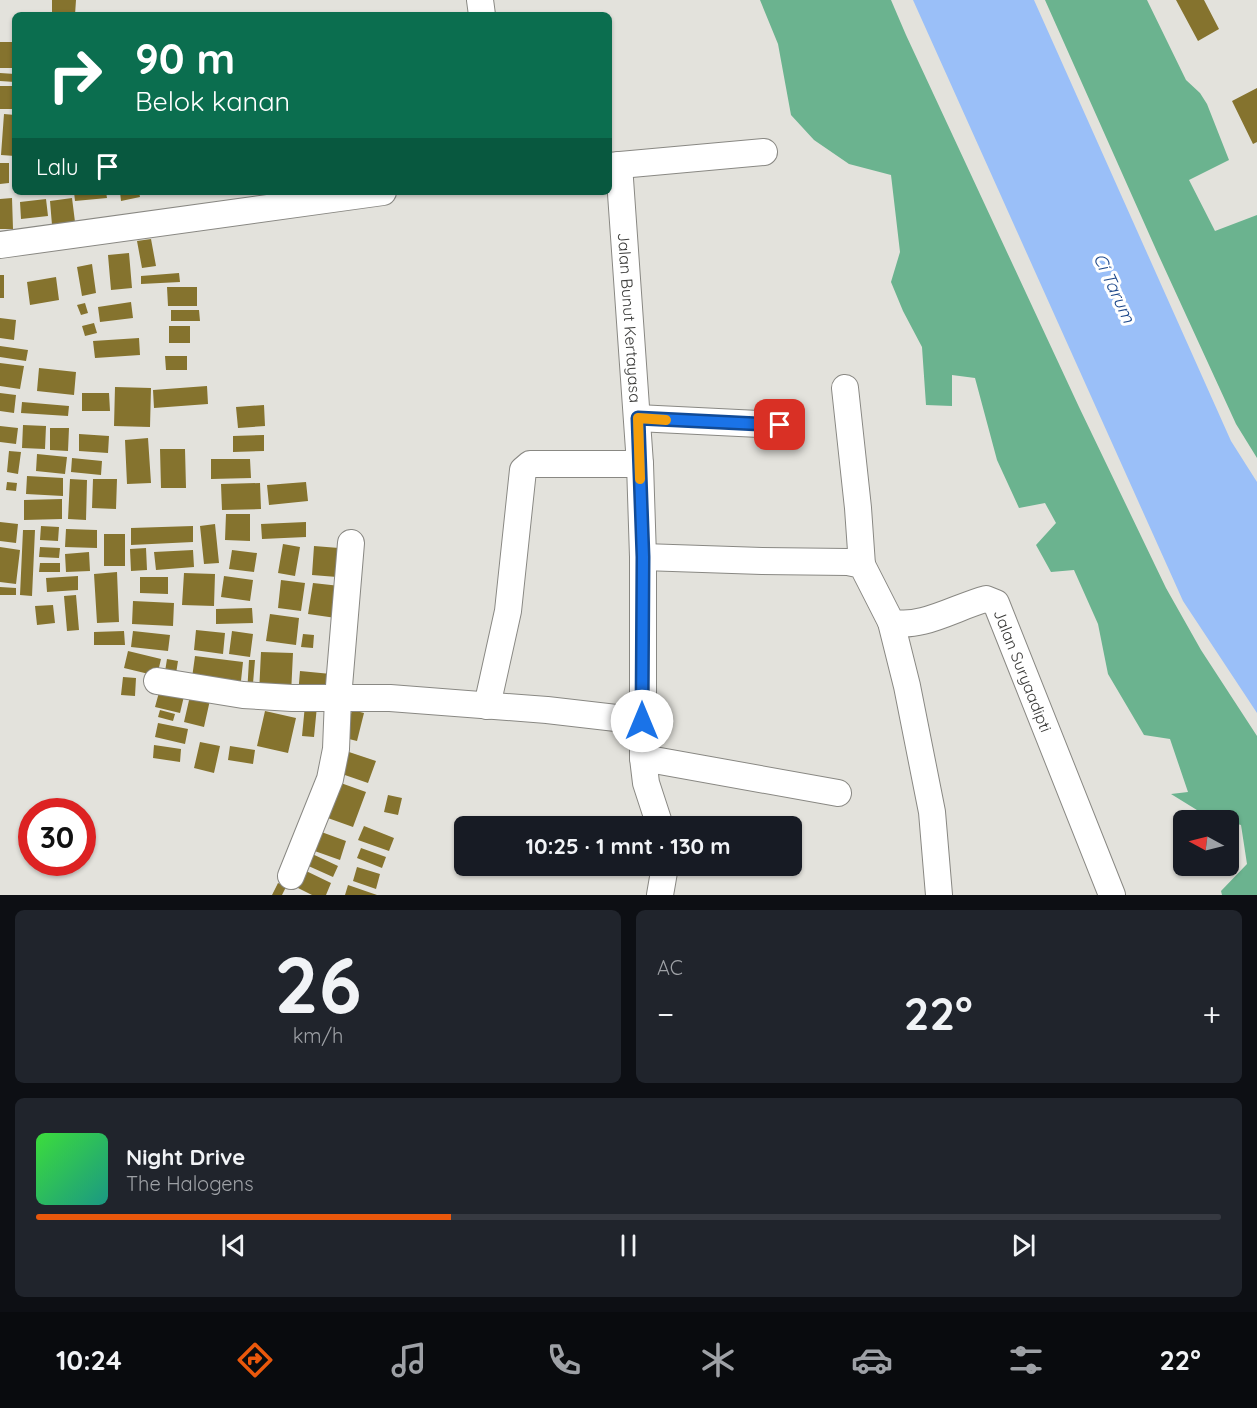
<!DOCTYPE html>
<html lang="id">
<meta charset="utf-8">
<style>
body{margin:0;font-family:Quicksand,sans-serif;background:#20242c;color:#f1f3f6;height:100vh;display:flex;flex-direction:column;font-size:22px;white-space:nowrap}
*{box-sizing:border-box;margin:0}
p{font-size:20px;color:#9ea1a6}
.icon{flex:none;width:33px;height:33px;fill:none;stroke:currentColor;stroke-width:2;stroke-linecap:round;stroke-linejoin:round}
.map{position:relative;height:895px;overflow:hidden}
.side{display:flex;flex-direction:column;gap:15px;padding:15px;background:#0d0f14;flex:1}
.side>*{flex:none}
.hud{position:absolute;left:12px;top:12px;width:600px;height:183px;border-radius:9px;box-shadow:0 2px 4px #0004;background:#0b6e4f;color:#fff;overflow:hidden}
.needle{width:39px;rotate:277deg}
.controls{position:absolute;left:1173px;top:810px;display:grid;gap:12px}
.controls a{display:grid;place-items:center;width:66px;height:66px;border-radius:9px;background:#171b24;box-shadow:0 2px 4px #0004;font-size:30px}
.speed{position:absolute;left:18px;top:798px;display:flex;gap:12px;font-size:30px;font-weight:700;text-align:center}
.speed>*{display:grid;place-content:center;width:78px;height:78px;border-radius:50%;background:#171b24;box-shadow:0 2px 4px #0004;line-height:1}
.speed .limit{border:9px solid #d22;background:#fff;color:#111}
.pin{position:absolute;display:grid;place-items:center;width:51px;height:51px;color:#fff;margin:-26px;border-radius:12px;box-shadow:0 3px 9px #0006}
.me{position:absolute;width:66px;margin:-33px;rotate:0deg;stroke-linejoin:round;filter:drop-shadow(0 0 4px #0008)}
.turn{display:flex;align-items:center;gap:21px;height:126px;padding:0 24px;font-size:27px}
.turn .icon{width:78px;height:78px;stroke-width:2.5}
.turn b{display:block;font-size:42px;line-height:51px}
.then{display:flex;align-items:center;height:57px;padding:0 24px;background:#0003;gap:12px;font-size:22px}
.big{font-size:45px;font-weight:700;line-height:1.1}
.side .card{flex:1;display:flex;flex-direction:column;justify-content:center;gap:9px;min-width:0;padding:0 21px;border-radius:9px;background:#20242c}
.side .dial{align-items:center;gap:0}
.dial b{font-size:78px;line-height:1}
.song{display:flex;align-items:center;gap:18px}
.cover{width:72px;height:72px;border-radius:9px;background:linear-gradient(135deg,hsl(120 70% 55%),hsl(170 70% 35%))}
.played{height:6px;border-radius:3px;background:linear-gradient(90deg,#ea580c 35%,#363941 35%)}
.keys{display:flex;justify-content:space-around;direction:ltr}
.heat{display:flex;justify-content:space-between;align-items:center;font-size:33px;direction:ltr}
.side .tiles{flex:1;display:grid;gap:15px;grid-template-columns:1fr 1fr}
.card:last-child{grid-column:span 2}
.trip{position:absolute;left:454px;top:816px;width:348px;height:60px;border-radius:9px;background:#171b24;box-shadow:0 2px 4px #0004;font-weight:700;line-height:60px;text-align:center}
.menu{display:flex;height:96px;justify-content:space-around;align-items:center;background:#090b0e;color:#9ea1a6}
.menu .icon{width:42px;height:42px}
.menu .selected{color:#ea580c}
.menu b{font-size:27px;color:#f1f3f6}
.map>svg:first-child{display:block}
.forest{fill:#6bb38f}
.water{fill:#9abff8}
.building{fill:#85732e}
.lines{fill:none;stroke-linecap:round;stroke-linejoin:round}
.minor-casing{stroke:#898883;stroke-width:28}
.minor{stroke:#fff;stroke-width:26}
.route-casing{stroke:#114b97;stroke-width:15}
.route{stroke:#1a73e8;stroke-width:10}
.slow{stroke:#f59e0b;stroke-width:10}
.labels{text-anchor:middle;stroke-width:6;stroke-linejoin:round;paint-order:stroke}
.street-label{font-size:16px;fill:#3a3a38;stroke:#fff}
.water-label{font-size:18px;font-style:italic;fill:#1d488b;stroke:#fff}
</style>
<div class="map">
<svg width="1257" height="895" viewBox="0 0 1257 895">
<rect width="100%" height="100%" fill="#e3e2dc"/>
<path class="forest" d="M760 0H891L906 35 1079 407 1166 588 1201 650 1257 736V895H1222L1221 891 1247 864 1241 825 1205 815 1171 794 1188 792 1170 739 1144 735 1108 674 1098 624 1074 570 1051 572 1036 545 1056 523 1045 503 1019 508 997 460 975 378 952 375V406L926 405 922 347 903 311 891 282 900 252 891 175 849 164 814 140 791 115 778 44Z
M1045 0H1147L1186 80 1200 93 1207 104 1229 160 1189 180 1215 231 1257 215V458L1236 424 1158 254Z"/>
<path class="water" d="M913 0H1034L1231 441 1257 482V713L1183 601Z"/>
<path class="building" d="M52 0H76L75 15H52Z
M1176 0H1204L1219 29 1198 41Z
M0 42H15V68H0Z
M0 73 15 74V82L0 81Z
M0 86H15L14 109H0Z
M1257 88V142L1253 144 1232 101Z
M4 114 15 115V156L1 155Z
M0 163H9V183L0 184Z
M74 192H106L107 198 75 201Z
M120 192H139L140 197 121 201Z
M12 198 13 229H0V199Z
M72 198 75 222 52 225 50 201Z
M46 199 48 216 21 219 20 202Z
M151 239 156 266 142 268 137 241Z
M129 253 132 288 111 290 108 255Z
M92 264 96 293 82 296 77 267Z
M179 273 180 282 141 284V276Z
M0 275H4V298H0Z
M56 277 59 300 30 305 27 282Z
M167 287H197V306H168Z
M131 302 133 318 100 322 98 307Z
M85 303 88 313 81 315 77 305Z
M171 310H199L200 321H171Z
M0 318 16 320 14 340 0 338Z
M94 323 97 333 85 336 82 326Z
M169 326H190V343H169Z
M139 338 140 355 95 358 93 341Z
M0 346 28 350 26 361 0 357Z
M165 356H187V370H166Z
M0 363 24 366 20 389 0 386Z
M39 368 76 372 74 395 37 391Z
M207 386 208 404 154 408 153 390Z
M115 387 151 388 150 427 114 426Z
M0 393 16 395 14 413 0 411Z
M82 393H109L110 411H82Z
M22 402 69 406 68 416 21 413Z
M264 405 265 426 238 428 236 407Z
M23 425 46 426 45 449 22 448Z
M0 426 18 428 16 444 0 442Z
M50 428H69L68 451 50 450Z
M79 434 109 436 108 453 79 451Z
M264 435V451L233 452V436Z
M148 438 151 483 127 484 125 440Z
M160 449H185L186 488H161Z
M9 451 21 452 18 474 7 472Z
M37 454 67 457 65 474 36 471Z
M72 458 102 461 101 475 71 472Z
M211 459H250L251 478 211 479Z
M27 476 63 478V496L26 494Z
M70 479 87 480 86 520 68 519Z
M93 479H117L116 509 92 508Z
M7 482 17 483 16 491 6 490Z
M306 482 308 501 269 505 267 485Z
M260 483 261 509 222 510 221 484Z
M62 499V519L24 520V500Z
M226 514H250V541L225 540Z
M0 522 18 524 16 543 0 541Z
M306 522V537L262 539 261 524Z
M215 524 219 563 204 564 200 526Z
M41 526 59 527 58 541 40 540Z
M193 526V542L131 545V528Z
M66 529 97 530V548L65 547Z
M23 530H35L32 596 20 595Z
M104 534H125V566H104Z
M283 544 300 547 295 576 278 573Z
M314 546 339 548 337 577 312 575Z
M0 547 20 550 16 584 0 582Z
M40 547 60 548 59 558 39 557Z
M146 548 147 570 131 571 130 549Z
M193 550 194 567 156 570 154 552Z
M232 550 257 553 254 572 229 569Z
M89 552 90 571 66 572 65 554Z
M40 563H60V572H39Z
M117 572 119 622 97 623 94 574Z
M184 573 215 574 214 606 182 605Z
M78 576V590L47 592 46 578Z
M224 576 253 580 250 601 221 597Z
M140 577H168V594L140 593Z
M281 580 305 583 301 611 278 608Z
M313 583 340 586 336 618 308 614Z
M0 587 16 588V595H0Z
M76 595 79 630 67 631 64 596Z
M133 601 174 603 173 626 132 624Z
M53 605 55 623 37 625 35 606Z
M252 608 253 623 216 624V609Z
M270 614 299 618 296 645 266 641Z
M196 630 225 633 223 654 194 650Z
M124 631 125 645H94V632Z
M133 631 170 635 168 651 131 647Z
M232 631 253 634 250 657 229 654Z
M303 634 314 635 313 648 301 647Z
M128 651 161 659 157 676 124 668Z
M261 652 293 653 291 694 259 693Z
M195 656 243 662 240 690 191 685Z
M167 659 178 661 175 680 164 678Z
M249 660H255L252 695 247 694Z
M300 671 331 674 328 698 298 695Z
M123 677 136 678 135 696 121 695Z
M161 685 185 692 180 713 155 707Z
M190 696 210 700 204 727 184 722Z
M305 705 317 706 314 737 302 736Z
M160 710 175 714 173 721 158 717Z
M352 710 364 713 357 741 345 738Z
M265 711 296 718 288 753 257 746Z
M158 723 188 729 185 744 155 737Z
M200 742 220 746 214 773 194 768Z
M154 745 181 749 180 762 153 758Z
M230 746 255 750 253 764 228 760Z
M346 751 376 761 368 783 339 773Z
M338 782 366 792 353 827 325 817Z
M388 795 402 798 398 815 384 812Z
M364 826 394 838 389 851 358 840Z
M316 830 346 841 340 860 309 849Z
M361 848 386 857 382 868 357 858Z
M308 852 338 866 333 877 304 864Z
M357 867 380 874 376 889 353 881Z
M302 869 331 883 326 895H312L294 886Z
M278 883 286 887 282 895H272Z
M348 885 377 895H345Z"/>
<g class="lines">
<defs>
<g id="minor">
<path d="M480 0 482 15"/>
<path id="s1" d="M619 165 640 464 643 557V758L646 783 660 826"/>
<path d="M609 166 764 152"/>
<path d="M0 245 383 192"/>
<path d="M845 388 858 508 862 565"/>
<path d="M637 418 780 425"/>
<path id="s2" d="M643 557 762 561 848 562 862 565 891 622C920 630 958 606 986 599L996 603 1112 895"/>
<path d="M891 622 907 686 932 812 939 895"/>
<path d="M157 681 243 695 292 698H390L547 710 642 721"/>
<path d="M487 706 508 611 523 470 530 464H640"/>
<path d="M643 758 838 793"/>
<path d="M291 876 330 779 336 749 338 698 351 543"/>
<path d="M660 895 665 866"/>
</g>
</defs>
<use href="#minor" class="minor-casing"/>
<use href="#minor" class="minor"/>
</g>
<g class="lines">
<defs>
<path id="route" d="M642 721 643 557 638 418 780 425"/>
</defs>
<use href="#route" class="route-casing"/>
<use href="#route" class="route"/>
<path class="slow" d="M640 479 638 418 666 420"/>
</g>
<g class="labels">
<g class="street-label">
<text dy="6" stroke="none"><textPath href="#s1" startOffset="153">Jalan Bunut Kertayasa</textPath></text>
<text dy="6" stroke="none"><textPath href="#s2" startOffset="466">Jalan Suryaadipti</textPath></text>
</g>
<g class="water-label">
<text transform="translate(1114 288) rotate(65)" y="6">Ci Tarum</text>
</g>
</g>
</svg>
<div class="controls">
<a><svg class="needle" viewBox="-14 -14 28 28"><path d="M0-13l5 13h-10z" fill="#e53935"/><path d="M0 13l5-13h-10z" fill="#9ea1a6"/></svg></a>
</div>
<div class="speed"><div class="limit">30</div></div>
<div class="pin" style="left:780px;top:425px;background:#d93025"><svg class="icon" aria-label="arrive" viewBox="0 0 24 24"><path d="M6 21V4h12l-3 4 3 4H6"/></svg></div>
<svg class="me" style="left:642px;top:721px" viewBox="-20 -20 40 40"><circle r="19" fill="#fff"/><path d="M0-13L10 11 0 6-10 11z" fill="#1a73e8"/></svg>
<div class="trip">10:25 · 1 mnt · 130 m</div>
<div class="hud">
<div class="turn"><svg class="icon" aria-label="right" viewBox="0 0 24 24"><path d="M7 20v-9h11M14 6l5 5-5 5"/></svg><div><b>90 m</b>Belok kanan</div></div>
<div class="then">Lalu<svg class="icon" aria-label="arrive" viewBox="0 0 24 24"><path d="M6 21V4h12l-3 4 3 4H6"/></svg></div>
</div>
</div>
<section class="side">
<div class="tiles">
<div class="card dial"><b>26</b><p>km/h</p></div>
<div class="card"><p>AC</p>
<div class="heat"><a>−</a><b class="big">22°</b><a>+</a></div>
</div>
<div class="card">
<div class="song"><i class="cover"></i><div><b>Night Drive</b><p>The Halogens</p></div></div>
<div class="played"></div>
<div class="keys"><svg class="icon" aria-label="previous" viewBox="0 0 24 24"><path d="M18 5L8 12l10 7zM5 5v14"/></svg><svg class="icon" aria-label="pause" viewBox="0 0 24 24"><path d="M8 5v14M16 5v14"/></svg><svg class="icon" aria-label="next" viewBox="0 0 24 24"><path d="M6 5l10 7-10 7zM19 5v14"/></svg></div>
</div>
</div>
</section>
<nav class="menu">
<b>10:24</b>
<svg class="icon selected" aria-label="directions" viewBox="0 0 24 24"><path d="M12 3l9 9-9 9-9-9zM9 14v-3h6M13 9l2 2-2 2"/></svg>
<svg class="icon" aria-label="music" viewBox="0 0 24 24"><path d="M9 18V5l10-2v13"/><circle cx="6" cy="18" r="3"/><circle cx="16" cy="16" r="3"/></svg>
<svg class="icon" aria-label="phone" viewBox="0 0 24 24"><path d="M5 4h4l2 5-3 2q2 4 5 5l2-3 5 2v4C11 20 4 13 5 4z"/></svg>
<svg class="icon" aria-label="climate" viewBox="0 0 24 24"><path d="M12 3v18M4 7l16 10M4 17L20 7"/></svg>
<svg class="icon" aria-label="car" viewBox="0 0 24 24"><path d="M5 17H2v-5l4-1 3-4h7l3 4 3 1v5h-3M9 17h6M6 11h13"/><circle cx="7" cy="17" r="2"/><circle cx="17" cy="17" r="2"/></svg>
<svg class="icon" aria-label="filters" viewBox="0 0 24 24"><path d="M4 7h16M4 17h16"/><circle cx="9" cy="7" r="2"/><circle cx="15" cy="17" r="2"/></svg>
<b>22°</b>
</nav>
